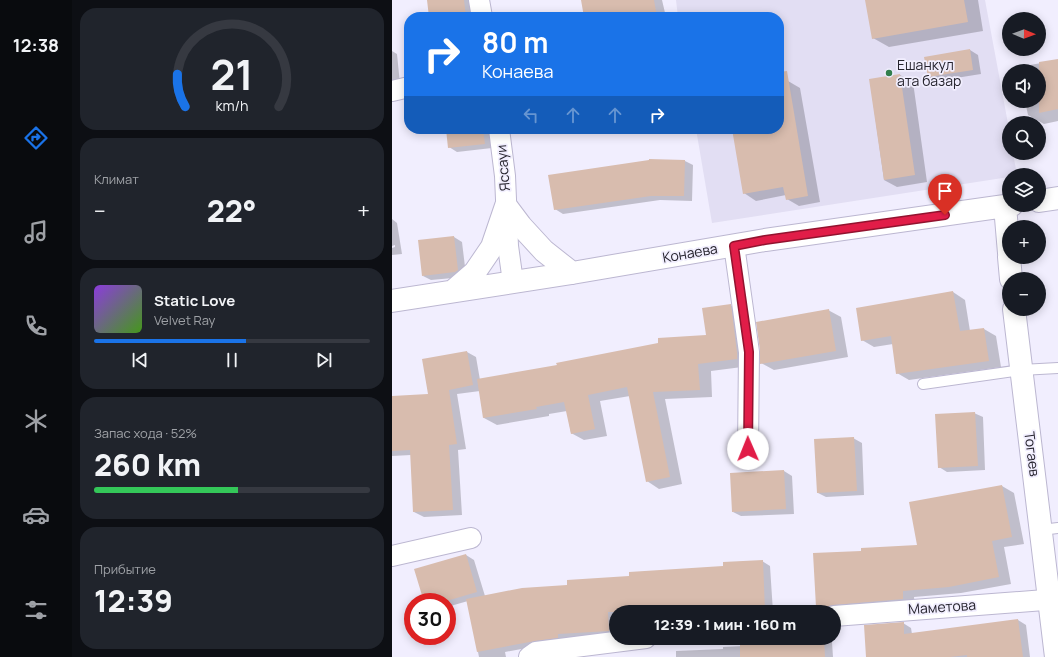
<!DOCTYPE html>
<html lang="ru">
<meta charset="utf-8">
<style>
body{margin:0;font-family:Manrope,sans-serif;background:#20242c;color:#f1f3f6;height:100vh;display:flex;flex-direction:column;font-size:15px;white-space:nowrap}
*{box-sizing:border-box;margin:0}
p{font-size:13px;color:#9ea1a6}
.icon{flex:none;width:22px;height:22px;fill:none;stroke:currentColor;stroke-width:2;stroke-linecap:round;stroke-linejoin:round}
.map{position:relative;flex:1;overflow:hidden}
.panel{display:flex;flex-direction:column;gap:8px;padding:8px;background:#0d0f14;width:320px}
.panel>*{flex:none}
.banner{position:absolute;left:12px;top:12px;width:380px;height:122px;border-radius:16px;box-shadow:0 2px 10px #0003;background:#1a73e8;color:#fff;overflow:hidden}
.needle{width:26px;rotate:91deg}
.tools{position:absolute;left:610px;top:12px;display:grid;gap:8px}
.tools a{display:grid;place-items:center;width:44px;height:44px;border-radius:50%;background:#171b24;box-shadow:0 2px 10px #0003;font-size:20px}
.speed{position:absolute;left:12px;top:593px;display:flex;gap:8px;font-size:20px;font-weight:700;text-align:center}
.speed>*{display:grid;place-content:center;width:52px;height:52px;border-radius:50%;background:#171b24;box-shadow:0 2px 10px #0003;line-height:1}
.speed .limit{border:6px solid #d22;background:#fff;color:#111}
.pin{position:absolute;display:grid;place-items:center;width:34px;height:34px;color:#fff;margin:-41px -17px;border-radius:50% 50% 50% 0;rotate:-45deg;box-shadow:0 0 4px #0007}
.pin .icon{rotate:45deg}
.me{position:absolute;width:44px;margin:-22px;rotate:359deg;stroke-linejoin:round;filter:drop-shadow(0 0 3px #0008)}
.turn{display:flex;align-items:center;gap:14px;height:84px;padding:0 12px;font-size:18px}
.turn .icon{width:52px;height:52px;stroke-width:2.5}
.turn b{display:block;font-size:28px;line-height:34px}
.lanes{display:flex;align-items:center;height:38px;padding:0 12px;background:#0003;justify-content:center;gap:20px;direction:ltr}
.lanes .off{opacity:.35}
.big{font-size:30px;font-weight:800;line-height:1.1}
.panel .tile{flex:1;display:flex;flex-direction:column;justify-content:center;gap:6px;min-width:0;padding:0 14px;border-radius:16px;background:#20242c}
.panel .dial{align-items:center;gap:0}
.dial svg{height:104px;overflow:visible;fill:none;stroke:#363941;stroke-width:7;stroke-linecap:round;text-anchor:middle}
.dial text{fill:#f1f3f6;stroke:none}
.song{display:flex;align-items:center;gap:12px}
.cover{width:48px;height:48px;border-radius:6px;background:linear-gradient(135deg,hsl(270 70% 55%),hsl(100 70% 35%))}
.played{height:4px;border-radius:2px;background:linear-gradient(90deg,#1a73e8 55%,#363941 55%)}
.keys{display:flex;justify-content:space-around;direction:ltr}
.heat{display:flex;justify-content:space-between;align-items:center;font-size:22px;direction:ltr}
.charge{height:6px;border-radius:3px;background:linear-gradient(90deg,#34c759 52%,#363941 0)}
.trip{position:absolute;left:217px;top:605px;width:232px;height:40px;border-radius:20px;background:#171b24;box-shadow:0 2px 10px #0003;font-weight:800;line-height:40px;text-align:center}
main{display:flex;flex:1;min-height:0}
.dock{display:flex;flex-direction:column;width:72px;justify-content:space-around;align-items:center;background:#090b0e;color:#9ea1a6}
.dock .icon{width:28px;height:28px}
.dock .on{color:#1a73e8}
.dock b{font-size:18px;color:#f1f3f6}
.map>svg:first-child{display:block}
.built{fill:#e2def3}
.shadow{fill:#0003}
.building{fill:#d8bcae}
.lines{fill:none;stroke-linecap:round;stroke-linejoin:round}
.lane-casing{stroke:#bcb7d1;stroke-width:12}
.street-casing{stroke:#bcb7d1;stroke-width:22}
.secondary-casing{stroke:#bcb7d1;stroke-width:24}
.lane{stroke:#fff;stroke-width:10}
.street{stroke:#fff;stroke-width:20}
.secondary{stroke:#fff;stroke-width:22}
.route-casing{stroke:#92132f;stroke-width:10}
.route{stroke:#e11d48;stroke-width:7}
.poi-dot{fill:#317e4d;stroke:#f1eefe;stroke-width:1.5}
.labels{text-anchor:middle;stroke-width:3.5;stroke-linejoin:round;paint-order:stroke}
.poi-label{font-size:14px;fill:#26242e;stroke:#f1eefe;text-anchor:start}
.street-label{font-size:14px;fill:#26242e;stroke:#f1eefe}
</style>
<main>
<nav class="dock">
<b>12:38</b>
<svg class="icon on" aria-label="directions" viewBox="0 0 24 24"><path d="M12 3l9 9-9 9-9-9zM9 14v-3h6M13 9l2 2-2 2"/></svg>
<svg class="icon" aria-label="music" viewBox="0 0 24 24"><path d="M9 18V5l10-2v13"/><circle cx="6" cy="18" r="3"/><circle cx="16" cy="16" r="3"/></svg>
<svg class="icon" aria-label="phone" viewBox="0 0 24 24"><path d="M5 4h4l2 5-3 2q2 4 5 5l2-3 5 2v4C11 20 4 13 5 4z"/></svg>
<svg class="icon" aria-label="climate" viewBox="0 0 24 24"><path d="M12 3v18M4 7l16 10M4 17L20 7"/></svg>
<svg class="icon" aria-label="car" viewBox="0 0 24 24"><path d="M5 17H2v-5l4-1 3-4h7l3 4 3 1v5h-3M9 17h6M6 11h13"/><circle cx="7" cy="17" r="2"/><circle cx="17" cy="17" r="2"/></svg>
<svg class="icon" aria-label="filters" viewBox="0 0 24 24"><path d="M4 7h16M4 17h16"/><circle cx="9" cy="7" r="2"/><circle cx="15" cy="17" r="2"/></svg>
</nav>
<section class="panel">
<div class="tile dial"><svg viewBox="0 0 100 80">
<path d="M14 69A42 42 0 1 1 86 69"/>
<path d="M14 69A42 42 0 0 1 8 44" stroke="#1a73e8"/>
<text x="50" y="56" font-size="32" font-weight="700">21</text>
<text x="50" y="72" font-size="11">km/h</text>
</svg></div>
<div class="tile"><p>Климат</p>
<div class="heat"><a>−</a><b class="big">22°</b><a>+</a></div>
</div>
<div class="tile">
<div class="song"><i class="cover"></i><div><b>Static Love</b><p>Velvet Ray</p></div></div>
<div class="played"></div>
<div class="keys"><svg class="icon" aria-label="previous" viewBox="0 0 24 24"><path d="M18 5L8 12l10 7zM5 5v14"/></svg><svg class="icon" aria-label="pause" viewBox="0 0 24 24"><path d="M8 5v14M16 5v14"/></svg><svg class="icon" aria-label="next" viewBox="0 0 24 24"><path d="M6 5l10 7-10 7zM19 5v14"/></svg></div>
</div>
<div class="tile"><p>Запас хода · 52%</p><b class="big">260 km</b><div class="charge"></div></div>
<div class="tile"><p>Прибытие</p><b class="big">12:39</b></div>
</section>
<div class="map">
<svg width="666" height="657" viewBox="0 0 666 657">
<rect width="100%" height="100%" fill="#f1eefe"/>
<path class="built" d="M284 0H593L617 129V153H621L625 175H617V177L320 223 304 129H387V17H286Z"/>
<path class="shadow" d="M36 0H80L81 17H38Z
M190 0H270L274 17H193Z
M474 0H586L591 31 497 47 481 38Z
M578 50 586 55 589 74 545 81 536 77Z
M0 51 5 54 8 84 0 88Z
M666 60V121L652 124 636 115 633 101H647V71H628L627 67Z
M508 75 521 82 535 182 505 187 492 180 478 80Z
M396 81 408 88 428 202 407 206 395 199 394 195 364 201 352 193 341 129H387V82Z
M55 129H98L100 148 65 152 57 147Z
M258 160 293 161 301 165 300 201 268 200 171 214 163 209Z
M0 219 5 223 10 254 0 255V248L3 247V245L0 246Z
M62 237 70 242 74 275 72 277 39 280 31 276Z
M561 292 573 300 578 331 592 329 604 336 609 367 517 380 505 373 501 344 482 347 470 340Z
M338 305 351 312 358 366 319 371 320 397 273 399 290 484 267 489 255 481 238 396 208 401 215 436 192 440 179 433 175 411 157 414V416L105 425 92 418 88 391 65 394 74 449 66 450 70 515 32 517 22 512 19 455 0 456V397L37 395 31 360 75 352 84 357 88 380 166 366 315 336Z
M436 310 449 317 456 357 382 370 369 363Z
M582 413 591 417 593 470 555 472 547 467Z
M461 438 470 443 472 495 434 497 426 493Z
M392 471 400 476 402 514 349 516 341 512Z
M610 486 622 493 632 544 612 547 619 584 569 593 522 597 523 606 435 612 425 607 470 552 527 546Z
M74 555 82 560 93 596 176 586 238 577 332 567 370 561 378 566 381 612H224V635L151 645 113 652 114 657H87L76 601 55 607V602H33Z
M626 620 634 625 638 657H475L511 623 519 628 520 634Z
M410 638H434L440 642 441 657H284V651L331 649V647L394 644Z"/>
<path class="building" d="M35 0H72L74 17H37Z
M189 0H262L265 17H192Z
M473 0H572L576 22 480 39Z
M578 49 581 70 536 77 532 57Z
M666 59V109L647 113V62Z
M395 71 416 196 394 200 391 187 351 194 340 129H387V72Z
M508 74 523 175 492 180 477 79Z
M54 129H91L93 144 56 148Z
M257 159 293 160 292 196H259L162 210 156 175 257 160Z
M62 236 66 270 63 272 30 276 26 240Z
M561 291 568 331 592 328 597 361 504 374 499 336 469 341 464 308Z
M339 304 345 353V359L306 364 308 390 261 392 278 477 254 482 235 387 196 395 203 429 179 434 172 402 144 407 145 409 91 418 85 379 165 365 164 363 266 343V338L314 335 310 308Z
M437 309 444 351 368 364V350L364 322Z
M75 351 81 385 57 390 65 444 57 445 61 510 21 512 18 450 0 451V396L36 394 30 359Z
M583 412 586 466 546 468 543 414Z
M462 437 465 491 425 493 422 439Z
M392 470 394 509 340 512 338 473Z
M610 485 620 537 600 541 607 577 557 587 511 591V599L441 605 436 607H424L421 553 469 551V548L525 545 517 502Z
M74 554 85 592 51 602H32L22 569Z
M371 560 373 612H216L217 631 166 634V638L143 641 85 652 74 599 130 588 175 585V580L237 576V572L331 566V562Z
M626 619 631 657H575V655L558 657H474L472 625 512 622V634Z
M393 638H432L433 657H348V645L393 643Z"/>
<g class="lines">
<defs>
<path id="lane" d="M531 384 629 370 666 368
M649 530 666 528"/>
<path id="street" d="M87 0 90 17
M0 91 17 87
M107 129 113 176 116 246 121 282
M342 245 357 352 356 449
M0 556 79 538
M442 616 666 599
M137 657 144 652 254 638"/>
<path id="secondary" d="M647 201 666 198
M114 206 129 226 152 251 180 273
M613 206 617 253
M617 257 619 279
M61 291 83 272 100 247 114 206
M0 301 180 273 373 240 620 205
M622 309 664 657"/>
</defs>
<use href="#lane" class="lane-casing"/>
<use href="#street" class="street-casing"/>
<use href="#secondary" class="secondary-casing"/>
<use href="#lane" class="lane"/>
<use href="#street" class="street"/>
<use href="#secondary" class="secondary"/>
</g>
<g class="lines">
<defs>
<path id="route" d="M356 449 357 352 342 246 373 240 553 215"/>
</defs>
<use href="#route" class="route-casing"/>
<use href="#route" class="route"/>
</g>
<circle class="poi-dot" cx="497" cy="73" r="4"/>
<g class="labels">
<g class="poi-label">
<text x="505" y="70">Ешанкул<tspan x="505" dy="16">ата базар</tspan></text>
</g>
<g class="street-label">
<text transform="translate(111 168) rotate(-95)" y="5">Яссауи</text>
<text transform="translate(298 253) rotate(-10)" y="5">Конаева</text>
<text transform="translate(640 454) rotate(83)" y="5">Тогаев</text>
<text transform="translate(550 607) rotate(-4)" y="5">Маметова</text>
</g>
</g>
</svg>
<div class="tools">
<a><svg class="needle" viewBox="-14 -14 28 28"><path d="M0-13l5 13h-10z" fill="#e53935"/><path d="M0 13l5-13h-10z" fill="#9ea1a6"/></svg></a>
<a><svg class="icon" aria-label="sound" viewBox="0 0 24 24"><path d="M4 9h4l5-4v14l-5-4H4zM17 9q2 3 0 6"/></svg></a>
<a><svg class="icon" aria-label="search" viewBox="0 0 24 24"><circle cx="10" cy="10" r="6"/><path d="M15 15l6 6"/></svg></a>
<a><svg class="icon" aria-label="layers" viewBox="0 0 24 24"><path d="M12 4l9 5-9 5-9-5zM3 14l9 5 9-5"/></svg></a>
<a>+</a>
<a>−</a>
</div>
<div class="speed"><div class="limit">30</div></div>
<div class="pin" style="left:553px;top:215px;background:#d93025"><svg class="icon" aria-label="arrive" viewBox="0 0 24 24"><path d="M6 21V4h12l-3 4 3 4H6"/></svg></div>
<svg class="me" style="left:356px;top:449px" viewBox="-20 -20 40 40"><circle r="19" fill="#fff"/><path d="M0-13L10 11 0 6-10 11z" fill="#e11d48"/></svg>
<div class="trip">12:39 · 1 мин · 160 m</div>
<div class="banner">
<div class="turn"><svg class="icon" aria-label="right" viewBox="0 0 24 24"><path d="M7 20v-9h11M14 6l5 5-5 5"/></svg><div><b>80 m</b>Конаева</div></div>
<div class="lanes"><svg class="icon off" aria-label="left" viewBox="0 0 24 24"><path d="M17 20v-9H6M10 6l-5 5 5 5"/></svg><svg class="icon off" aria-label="ahead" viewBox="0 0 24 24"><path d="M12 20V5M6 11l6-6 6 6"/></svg><svg class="icon off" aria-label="ahead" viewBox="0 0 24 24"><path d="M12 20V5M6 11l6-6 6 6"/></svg><svg class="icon" aria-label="right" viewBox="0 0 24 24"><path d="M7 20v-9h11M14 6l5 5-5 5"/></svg></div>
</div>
</div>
</main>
